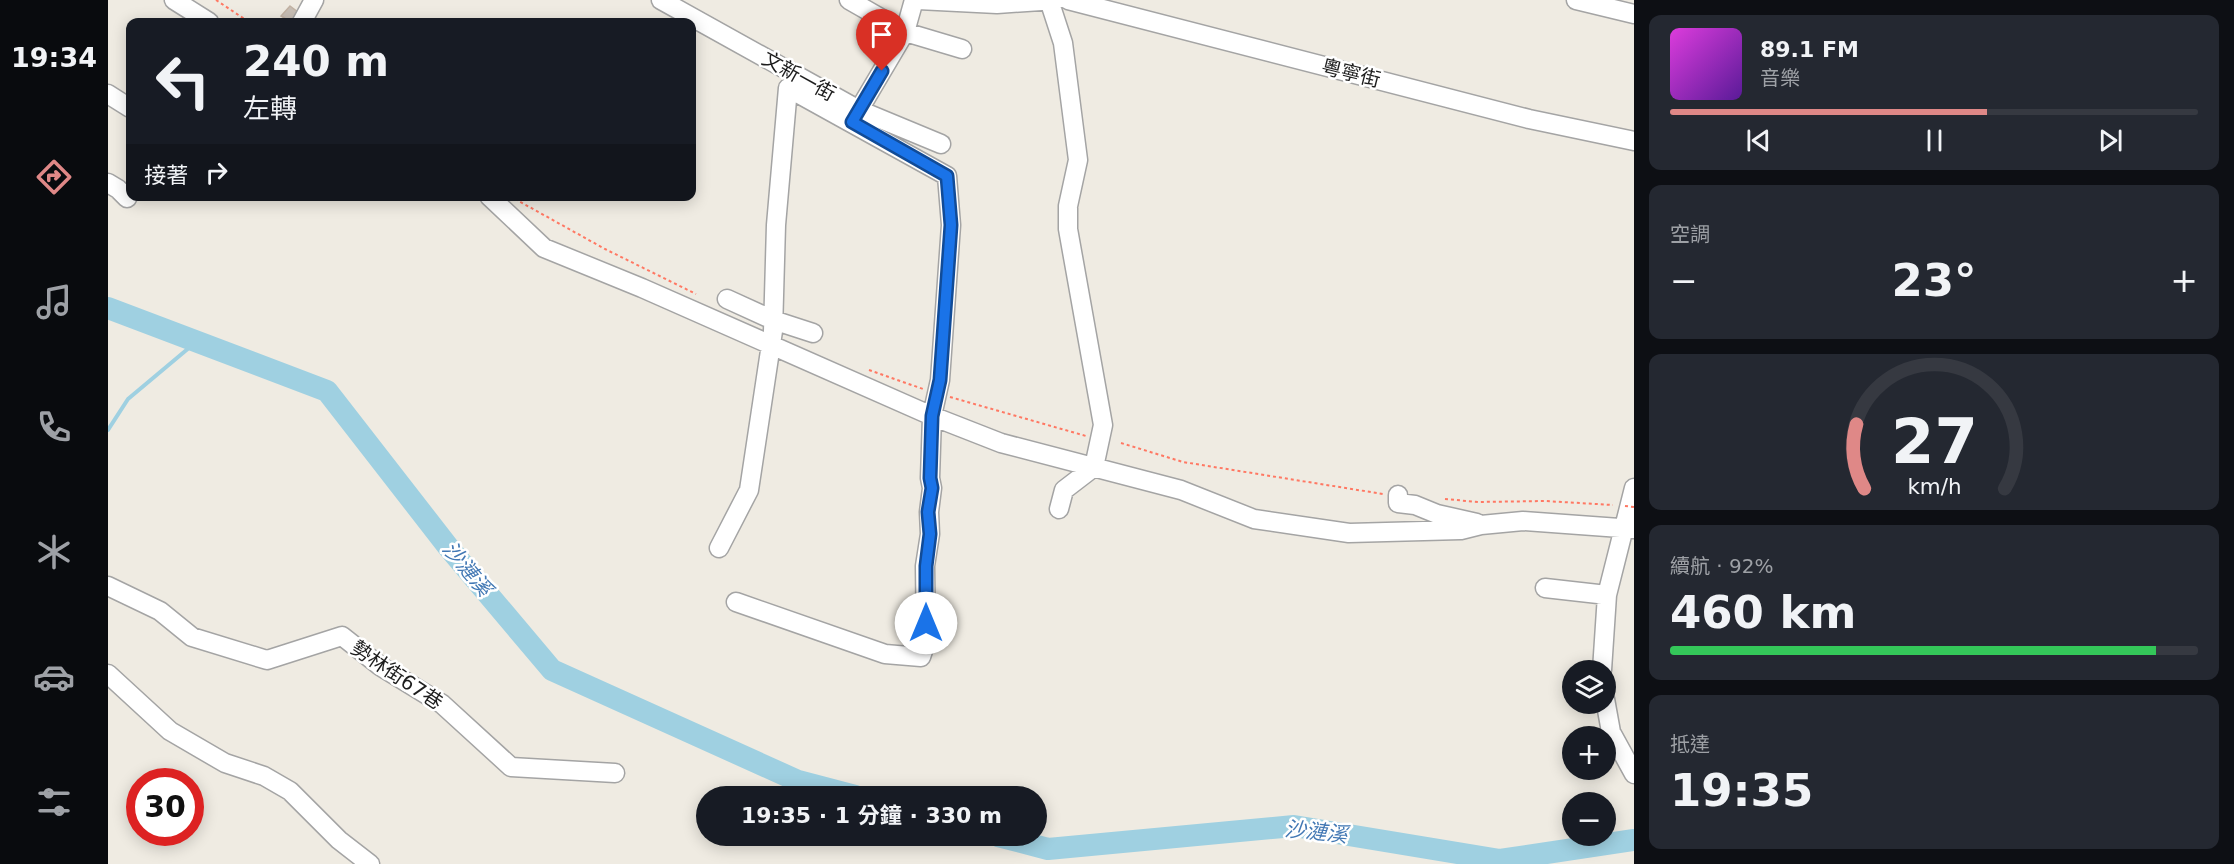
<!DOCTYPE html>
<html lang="zh-TW">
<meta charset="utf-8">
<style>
body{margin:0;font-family:"DejaVu Sans","Noto Sans TC",sans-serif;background:#242831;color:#f1f3f6;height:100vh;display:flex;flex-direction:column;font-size:22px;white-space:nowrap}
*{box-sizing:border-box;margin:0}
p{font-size:20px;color:#9ea1a6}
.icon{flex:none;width:33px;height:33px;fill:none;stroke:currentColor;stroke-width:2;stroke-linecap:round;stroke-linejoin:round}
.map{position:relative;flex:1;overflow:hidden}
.sheet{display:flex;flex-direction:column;gap:15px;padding:15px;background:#0d0f14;width:600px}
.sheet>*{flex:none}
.top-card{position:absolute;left:18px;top:18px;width:570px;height:183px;border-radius:12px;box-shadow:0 3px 15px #0003;background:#171b24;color:#f1f3f6;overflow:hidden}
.fabs{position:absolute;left:1454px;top:660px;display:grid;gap:12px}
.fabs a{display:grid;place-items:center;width:54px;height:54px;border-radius:50%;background:#171b24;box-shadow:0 3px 15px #0003;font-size:30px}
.speed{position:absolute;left:18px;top:768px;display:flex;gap:12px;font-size:30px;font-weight:700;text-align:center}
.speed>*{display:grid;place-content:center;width:78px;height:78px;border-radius:50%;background:#171b24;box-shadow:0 3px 15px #0003;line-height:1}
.speed .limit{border:9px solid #d22;background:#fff;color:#111}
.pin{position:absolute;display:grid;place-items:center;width:51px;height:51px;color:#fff;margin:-62px -26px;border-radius:50% 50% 50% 0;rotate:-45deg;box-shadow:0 0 6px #0007}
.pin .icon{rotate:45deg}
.me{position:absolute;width:66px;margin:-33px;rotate:0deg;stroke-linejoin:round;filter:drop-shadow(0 0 4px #0008)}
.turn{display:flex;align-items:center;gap:21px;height:126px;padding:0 18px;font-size:27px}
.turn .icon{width:78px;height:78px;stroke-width:2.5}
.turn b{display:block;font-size:42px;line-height:51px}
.then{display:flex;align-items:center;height:57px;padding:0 18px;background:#0003;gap:12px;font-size:22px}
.big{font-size:45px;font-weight:700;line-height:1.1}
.sheet .widget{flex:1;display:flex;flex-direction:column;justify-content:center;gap:9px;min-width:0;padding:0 21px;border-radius:12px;background:#242831}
.sheet .dial{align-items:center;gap:0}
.dial svg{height:156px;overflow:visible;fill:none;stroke:#363941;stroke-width:7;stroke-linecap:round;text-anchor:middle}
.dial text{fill:#f1f3f6;stroke:none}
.song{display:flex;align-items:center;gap:18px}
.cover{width:72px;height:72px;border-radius:9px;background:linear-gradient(135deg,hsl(300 70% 55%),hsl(270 70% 35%))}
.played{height:6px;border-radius:3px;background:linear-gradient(90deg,#df8887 60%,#363941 60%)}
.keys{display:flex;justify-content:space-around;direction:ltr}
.heat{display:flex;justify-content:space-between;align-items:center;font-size:33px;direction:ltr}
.charge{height:9px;border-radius:4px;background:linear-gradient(90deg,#34c759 92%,#363941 0)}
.trip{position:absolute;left:588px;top:786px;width:351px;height:60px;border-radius:30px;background:#171b24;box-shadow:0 3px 15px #0003;font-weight:700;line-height:60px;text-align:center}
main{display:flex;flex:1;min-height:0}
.tabs{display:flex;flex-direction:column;width:108px;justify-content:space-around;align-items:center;background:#090b0e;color:#9ea1a6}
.tabs .icon{width:42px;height:42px}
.tabs .selected{color:#df8887}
.tabs b{font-size:27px;color:#f1f3f6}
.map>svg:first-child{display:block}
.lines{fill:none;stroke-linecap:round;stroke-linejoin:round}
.stream{stroke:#9fd0e1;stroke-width:4}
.river{stroke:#9fd0e1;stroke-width:22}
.building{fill:#c7beb5;stroke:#c2b2a3;stroke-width:1.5}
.minor-casing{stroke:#a4a4a4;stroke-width:21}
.path{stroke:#ff7863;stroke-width:2;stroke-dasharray:3 3;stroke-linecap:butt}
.minor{stroke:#fff;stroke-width:18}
.path-bridge{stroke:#ff7863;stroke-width:2;stroke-dasharray:3 3;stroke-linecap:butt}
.route-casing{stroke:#114b97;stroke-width:15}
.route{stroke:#1a73e8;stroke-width:10}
.labels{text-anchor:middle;stroke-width:5;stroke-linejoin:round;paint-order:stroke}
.street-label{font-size:20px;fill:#1d1d1d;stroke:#fff}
.water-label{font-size:21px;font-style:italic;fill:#4278b4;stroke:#fff}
</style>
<main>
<nav class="tabs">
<b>19:34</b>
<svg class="icon selected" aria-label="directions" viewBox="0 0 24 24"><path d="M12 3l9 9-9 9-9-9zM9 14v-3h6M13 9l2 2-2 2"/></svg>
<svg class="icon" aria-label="music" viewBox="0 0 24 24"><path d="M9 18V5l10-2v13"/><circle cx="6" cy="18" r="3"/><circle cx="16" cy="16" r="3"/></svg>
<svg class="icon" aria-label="phone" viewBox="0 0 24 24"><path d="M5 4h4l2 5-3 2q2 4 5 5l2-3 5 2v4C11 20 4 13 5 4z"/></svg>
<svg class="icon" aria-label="climate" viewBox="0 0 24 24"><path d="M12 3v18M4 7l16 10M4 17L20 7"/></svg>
<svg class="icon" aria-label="car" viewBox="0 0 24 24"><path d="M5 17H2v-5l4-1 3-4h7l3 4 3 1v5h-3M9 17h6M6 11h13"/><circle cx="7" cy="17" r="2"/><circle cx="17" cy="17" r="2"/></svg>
<svg class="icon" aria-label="filters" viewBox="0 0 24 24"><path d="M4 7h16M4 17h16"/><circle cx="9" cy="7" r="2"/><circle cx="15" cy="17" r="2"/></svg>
</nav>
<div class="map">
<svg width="1526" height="864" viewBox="0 0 1526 864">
<rect width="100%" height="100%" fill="#efebe2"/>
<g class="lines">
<path class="stream" d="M0 430 20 399 88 342"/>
<path class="river" d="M0 308 219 391 341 548 444 670 690 781 747 796
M890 836 940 849 1186 826 1392 860 1526 840"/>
</g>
<path class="building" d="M182 6 194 15 188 22H183L173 16Z"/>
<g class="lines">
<defs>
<path id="minor" d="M66 0 101 22
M553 0 751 110 833 144
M741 0 797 32 854 49
M810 0 889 4
M890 0 889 4 948 0
M941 0 955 43 970 160 960 206V229L995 425 986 467 956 490 951 509
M960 0 1421 119 1526 141
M1468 0 1526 14
M194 22 206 0
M0 94 22 108
M745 120 797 32 806 0
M0 183 10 189 19 198 22 192
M381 196 436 248 534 288 824 416 893 443 1073 490 1146 519 1241 533 1353 530 1373 525 1415 521 1526 529
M619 299 665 320 705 333
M1290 495V503L1307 505 1329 514 1369 523
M611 548 641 490 665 331 668 225 680 88 839 176 843 225 832 380 824 416 822 478 824 488 821 512 822 534 817 566 818 642 813 657 777 654 628 602
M0 586 52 611 84 637 159 660 234 636 272 666 334 704 403 767 507 773
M1437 588 1499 595
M1494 670 1499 595 1526 488
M0 674 62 731 117 763 156 776 182 791 231 840 262 864
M1497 699 1503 732 1526 774"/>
</defs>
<use href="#minor" class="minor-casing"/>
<path class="path" d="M108 0 141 22
M407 199 497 249 588 294
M761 370 815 389
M842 397 978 436
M1013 443 1075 462 1275 494
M1337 499 1370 502 1437 501 1505 505"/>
<use href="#minor" class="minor"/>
<path class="path-bridge" d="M1517 506 1526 507"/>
</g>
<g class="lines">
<defs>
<path id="route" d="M774 71 744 122 839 176 843 225 832 380 824 416 822 478 824 488 820 512 822 534 818 566V623"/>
</defs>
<use href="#route" class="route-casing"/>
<use href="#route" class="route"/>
</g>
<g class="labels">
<g class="street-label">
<text transform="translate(1243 73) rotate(14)" y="7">粵寧街</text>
<text transform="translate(691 76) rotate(29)" y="7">文新一街</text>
<text transform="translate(289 675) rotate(34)" y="7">勢林街67巷</text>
</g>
<g class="water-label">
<text transform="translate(359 569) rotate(50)" y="7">沙漣溪</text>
<text transform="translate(1208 832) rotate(6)" y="7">沙漣溪</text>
</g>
</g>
</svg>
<div class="fabs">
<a><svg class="icon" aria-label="layers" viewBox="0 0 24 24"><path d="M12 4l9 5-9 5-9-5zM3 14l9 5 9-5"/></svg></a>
<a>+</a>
<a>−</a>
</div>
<div class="speed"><div class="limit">30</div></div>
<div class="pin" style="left:774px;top:71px;background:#d93025"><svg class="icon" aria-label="arrive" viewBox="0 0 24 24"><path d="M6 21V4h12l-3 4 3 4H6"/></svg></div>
<svg class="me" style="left:818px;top:623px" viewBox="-20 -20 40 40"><circle r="19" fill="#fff"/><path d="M0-13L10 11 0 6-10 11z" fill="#1a73e8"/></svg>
<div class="trip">19:35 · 1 分鐘 · 330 m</div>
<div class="top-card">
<div class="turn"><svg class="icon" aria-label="left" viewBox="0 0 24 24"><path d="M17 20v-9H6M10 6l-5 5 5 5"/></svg><div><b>240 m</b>左轉</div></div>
<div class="then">接著<svg class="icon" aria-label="right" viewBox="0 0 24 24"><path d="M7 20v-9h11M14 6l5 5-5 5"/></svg></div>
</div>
</div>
<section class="sheet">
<div class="widget">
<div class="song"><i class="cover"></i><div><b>89.1 FM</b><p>音樂</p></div></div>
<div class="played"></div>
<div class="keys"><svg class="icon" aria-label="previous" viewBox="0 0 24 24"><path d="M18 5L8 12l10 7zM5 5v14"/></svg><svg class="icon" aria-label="pause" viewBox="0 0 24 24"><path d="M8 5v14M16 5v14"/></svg><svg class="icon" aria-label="next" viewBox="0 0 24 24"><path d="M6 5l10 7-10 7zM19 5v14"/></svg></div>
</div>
<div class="widget"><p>空調</p>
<div class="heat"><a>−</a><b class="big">23°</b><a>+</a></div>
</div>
<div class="widget dial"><svg viewBox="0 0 100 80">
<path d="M14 69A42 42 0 1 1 86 69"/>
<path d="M14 69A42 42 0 0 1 10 36" stroke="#df8887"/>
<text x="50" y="56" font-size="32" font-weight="700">27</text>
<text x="50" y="72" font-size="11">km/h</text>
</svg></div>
<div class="widget"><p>續航 · 92%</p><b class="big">460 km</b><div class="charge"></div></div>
<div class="widget"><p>抵達</p><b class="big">19:35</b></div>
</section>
</main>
